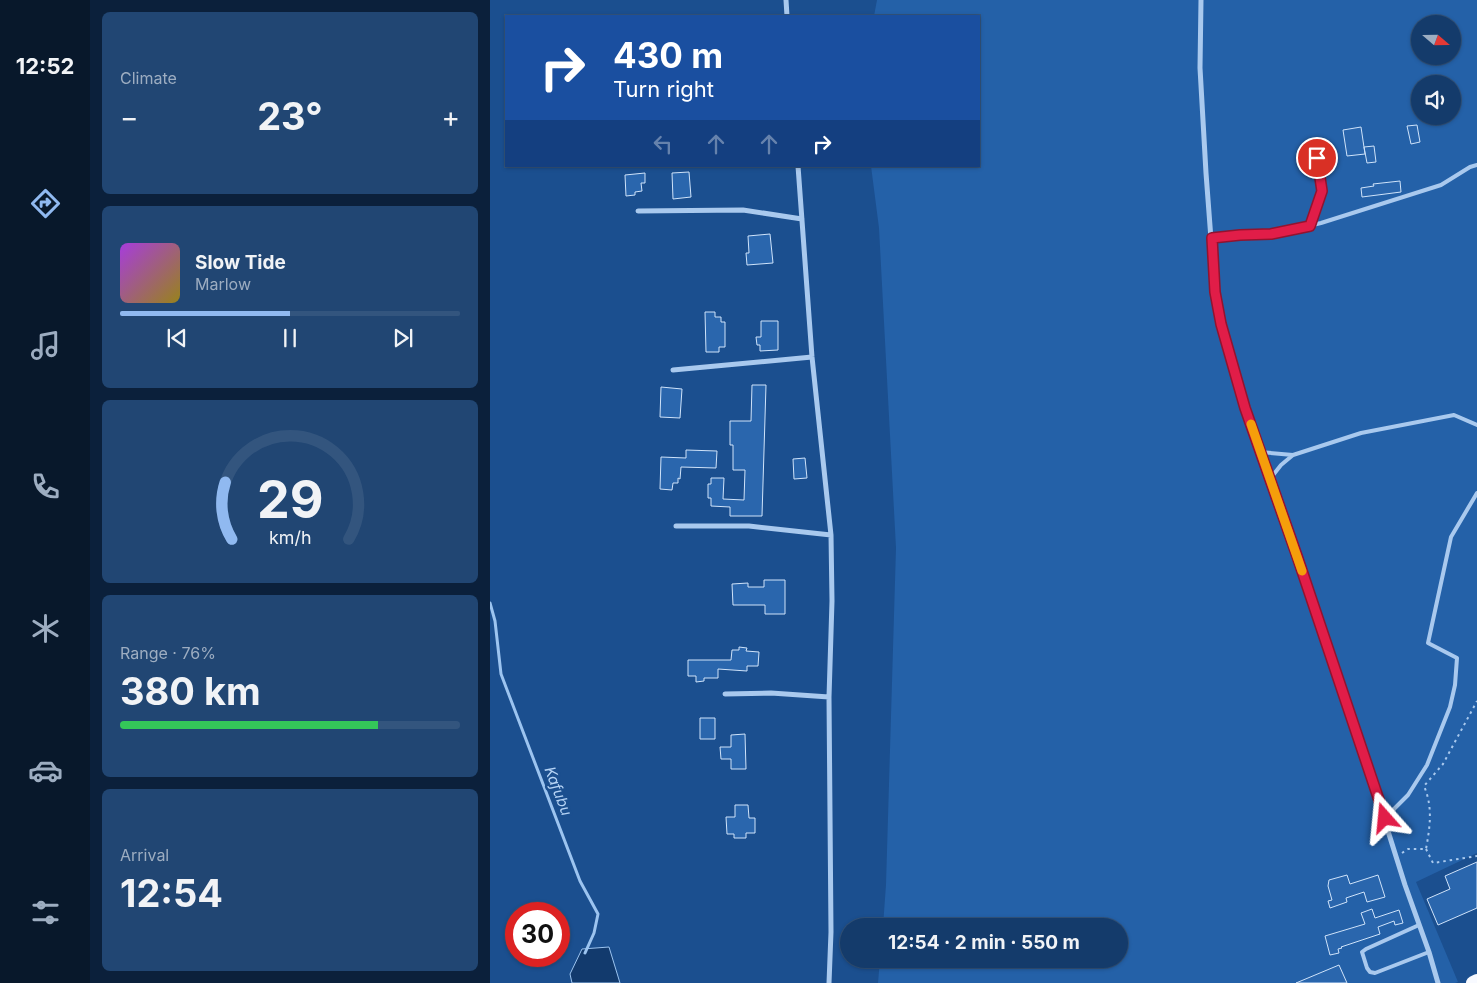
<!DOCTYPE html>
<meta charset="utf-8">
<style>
body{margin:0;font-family:Inter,sans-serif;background:#214673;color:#f1f3f6;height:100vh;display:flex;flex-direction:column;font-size:19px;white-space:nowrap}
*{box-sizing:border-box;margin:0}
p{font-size:16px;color:#9dadc1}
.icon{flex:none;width:28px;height:28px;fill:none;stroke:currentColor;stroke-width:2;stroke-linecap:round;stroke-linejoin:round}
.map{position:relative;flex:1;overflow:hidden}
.details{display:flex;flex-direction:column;gap:12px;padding:12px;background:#0b203b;width:400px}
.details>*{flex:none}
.guide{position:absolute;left:15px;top:15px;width:475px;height:152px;border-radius:0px;box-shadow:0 1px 4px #0004,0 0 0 1px #33557e;background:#1a4fa0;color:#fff;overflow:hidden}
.needle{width:32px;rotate:110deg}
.tools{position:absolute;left:921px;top:15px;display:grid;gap:10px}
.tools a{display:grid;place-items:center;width:50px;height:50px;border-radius:50%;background:#143b6b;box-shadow:0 1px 4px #0004,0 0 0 1px #33557e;font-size:25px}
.speed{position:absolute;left:15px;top:902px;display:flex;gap:10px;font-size:25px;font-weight:700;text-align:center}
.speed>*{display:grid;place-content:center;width:65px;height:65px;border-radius:50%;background:#143b6b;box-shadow:0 1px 4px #0004,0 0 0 1px #33557e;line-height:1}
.speed .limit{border:8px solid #d22;background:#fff;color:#111}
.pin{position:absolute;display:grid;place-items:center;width:42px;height:42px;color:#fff;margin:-21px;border:2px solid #fff;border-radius:50%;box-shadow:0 1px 5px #0007}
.me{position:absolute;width:55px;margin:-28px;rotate:342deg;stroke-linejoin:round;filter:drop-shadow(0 0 4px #0008)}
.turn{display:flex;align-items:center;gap:18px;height:105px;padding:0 25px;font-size:22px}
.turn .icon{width:65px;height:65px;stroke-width:2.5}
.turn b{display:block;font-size:35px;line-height:42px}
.lanes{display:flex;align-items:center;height:48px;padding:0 25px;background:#0003;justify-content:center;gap:25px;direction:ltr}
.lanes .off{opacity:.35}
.big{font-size:38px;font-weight:700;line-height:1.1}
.details .widget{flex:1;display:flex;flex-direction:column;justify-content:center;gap:8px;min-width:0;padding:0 18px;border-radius:8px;background:#214673}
.details .dial{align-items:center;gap:0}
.dial svg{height:130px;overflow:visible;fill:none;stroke:#33557e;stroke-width:7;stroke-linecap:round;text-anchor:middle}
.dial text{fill:#f1f3f6;stroke:none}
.song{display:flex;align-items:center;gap:15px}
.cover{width:60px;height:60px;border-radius:8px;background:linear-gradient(135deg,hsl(280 70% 55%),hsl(50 70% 35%))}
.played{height:5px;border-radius:2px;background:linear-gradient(90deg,#90b9f0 50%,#33557e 50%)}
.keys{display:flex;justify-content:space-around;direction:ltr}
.heat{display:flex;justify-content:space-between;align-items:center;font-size:28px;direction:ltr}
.charge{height:8px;border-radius:4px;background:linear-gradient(90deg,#34c759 76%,#33557e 0)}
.trip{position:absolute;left:350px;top:918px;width:288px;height:50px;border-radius:25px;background:#143b6b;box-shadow:0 1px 4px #0004,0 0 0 1px #33557e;font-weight:700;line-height:50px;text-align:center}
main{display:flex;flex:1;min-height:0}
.tabs{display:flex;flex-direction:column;width:90px;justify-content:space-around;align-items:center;background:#08182b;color:#9dadc1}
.tabs .icon{width:35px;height:35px}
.tabs .current{color:#90b9f0}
.tabs b{font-size:22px;color:#f1f3f6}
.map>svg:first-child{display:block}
.green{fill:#2461a8;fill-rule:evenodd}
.water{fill:#123a6d;stroke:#9cc4f0}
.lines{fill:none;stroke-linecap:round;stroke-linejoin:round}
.stream{stroke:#9cc4f0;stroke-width:3}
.building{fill:#2a66ad;stroke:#cfe3fa}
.path{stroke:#a9c9ee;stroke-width:2;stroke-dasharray:2.5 4;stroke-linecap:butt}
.service{stroke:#a9c9ee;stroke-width:4}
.minor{stroke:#a9c9ee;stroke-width:5}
.trunk{stroke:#f8faff;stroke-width:14}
.route-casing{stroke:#92132f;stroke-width:12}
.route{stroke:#e11d48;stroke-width:9}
.slow{stroke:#f59e0b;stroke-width:9}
.labels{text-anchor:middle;stroke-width:5;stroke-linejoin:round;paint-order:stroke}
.water-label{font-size:15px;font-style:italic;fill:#b5d3f5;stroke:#1b4f8f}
</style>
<main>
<nav class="tabs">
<b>12:52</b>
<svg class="icon current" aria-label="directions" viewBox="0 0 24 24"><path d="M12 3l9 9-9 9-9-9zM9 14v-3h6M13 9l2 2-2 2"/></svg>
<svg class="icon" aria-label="music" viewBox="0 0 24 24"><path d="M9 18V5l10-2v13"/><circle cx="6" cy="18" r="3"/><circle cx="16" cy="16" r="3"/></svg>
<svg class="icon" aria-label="phone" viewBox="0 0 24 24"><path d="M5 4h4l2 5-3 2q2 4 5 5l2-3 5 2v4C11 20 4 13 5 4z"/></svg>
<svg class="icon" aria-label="climate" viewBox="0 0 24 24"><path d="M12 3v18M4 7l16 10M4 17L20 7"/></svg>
<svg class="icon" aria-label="car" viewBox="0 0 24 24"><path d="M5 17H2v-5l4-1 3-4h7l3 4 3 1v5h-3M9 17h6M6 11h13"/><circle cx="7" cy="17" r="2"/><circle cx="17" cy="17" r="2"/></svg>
<svg class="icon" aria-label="filters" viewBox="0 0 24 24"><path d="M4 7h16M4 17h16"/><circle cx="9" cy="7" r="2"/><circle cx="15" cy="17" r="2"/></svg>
</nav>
<section class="details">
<div class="widget"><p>Climate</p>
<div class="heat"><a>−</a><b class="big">23°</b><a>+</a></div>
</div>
<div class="widget">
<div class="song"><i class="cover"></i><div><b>Slow Tide</b><p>Marlow</p></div></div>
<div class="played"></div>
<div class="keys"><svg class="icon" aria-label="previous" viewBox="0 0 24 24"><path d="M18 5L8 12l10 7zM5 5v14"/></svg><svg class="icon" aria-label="pause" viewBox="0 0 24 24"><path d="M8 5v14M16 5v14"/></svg><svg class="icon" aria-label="next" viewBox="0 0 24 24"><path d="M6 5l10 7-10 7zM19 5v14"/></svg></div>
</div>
<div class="widget dial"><svg viewBox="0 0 100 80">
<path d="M14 69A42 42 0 1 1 86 69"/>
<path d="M14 69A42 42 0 0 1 10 34" stroke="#90b9f0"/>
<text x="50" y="56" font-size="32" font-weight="700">29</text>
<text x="50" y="72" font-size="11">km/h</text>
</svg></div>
<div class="widget"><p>Range · 76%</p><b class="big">380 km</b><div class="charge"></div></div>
<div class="widget"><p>Arrival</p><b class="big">12:54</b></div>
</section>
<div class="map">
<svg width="987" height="983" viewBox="0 0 987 983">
<rect width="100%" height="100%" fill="#1b4f8f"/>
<path class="green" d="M387 0H987V853L926 882 968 982 965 983H388L390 959H629V926H393L396 885 406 548 389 228 381 166H489V16H384ZM930 24H962V56H930ZM930 84H962V116H930Z"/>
<path class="water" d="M119 947 130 983H82L80 974 92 949Z"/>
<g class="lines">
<path class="stream" d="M0 603 5 621 11 674 90 881 108 914 104 933 95 953"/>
</g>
<path class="building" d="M927 125 930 142 921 144 917 126Z
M871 127 875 154 857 156 853 130Z
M884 146 886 162 877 163 874 147Z
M199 172 201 197 183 199 182 173Z
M155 173V183H151L152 191 145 192V195L136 196 135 175Z
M910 181 911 192 872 197 871 188 884 186 883 184Z
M280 234 283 263 257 265 256 253H259L258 236Z
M215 312H225V317H231V322H235V347H229V352H216Z
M271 321H288V350L270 351V345H267L266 337H271Z
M262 385H276L272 516H240V507L221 506V498H218V484H221V478H234L233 499 254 500 255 470H243V445H240V421H261Z
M171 387 192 389 190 418 170 417Z
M196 450 227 451 226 468 191 467 190 479 188 478V483H183L182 490 170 489 171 457 196 458Z
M315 458 317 478 304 479 303 459Z
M274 580H295V614H275V605H243L242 584 258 583V587H274Z
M249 647 257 648 256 651 269 652 268 666H257V671L228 669V678H214V681L206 682V676H198V660H241L242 650H249Z
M210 718H225V739H210Z
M255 734 256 769H241V759H231L230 747H241V735Z
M245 805H258L259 818H265V833H256V838H244V834H237L236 817H245Z
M987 862V908L948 925 937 899 960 889 955 876Z
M857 875 860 884 888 875 895 897 877 902 874 892 856 898 857 902 840 908 838 901 842 900 838 886 839 880Z
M882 909 885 918 909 910 913 923 905 925 904 921 888 927 890 934 851 947 852 948 848 949 849 953 840 955 835 936 875 924 871 913Z
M849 965 857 983H806Z"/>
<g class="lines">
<path class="path" d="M936 849 943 863 987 856
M912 853 918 849H936C940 827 943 807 934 786L953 764 987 701"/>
<path class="service" d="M820 226 831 191 826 147
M722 238 750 235H781L831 223 951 185 980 167 987 165
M770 452 803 455
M780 479 791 465 803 455 871 433 964 415 987 425
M895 818 918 795 937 765 960 707 965 685 967 658 938 643 961 537 987 493
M929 925 876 949 872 952 877 968 880 972 885 973 939 952"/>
<path class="minor" d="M296 0 297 16
M711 0 710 68 716 173 725 292 731 324 755 408 863 720 915 885 939 952 948 983
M308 166 322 357 341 535 342 601 339 697 341 932 339 983
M148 211 253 210 312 219
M183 370 322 357
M186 526H259L341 535
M235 694 281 693 339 697"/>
<path class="trunk" d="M983 983 987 981"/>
</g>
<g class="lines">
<defs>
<path id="route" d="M827 158 832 191 820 226 781 234 750 235 722 238 725 292 731 324 755 408 807 556 895 818"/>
</defs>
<use href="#route" class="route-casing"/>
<use href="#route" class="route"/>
<path class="slow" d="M761 424 812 571"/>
</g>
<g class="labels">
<g class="water-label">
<text transform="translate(68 791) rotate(69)" y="5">Kafubu</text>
</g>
</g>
</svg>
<div class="tools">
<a><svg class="needle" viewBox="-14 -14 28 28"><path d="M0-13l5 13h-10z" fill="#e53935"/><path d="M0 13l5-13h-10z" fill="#9dadc1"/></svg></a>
<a><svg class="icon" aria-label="sound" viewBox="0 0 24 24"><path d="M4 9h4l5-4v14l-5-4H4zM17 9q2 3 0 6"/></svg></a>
</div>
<div class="speed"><div class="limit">30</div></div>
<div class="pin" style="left:827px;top:158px;background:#d93025"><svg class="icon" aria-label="arrive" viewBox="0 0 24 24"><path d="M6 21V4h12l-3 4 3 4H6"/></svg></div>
<svg class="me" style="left:895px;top:818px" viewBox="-20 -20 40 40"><path d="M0-17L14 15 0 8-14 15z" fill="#e11d48" stroke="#fff" stroke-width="4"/></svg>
<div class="trip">12:54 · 2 min · 550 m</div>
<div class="guide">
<div class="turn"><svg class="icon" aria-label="right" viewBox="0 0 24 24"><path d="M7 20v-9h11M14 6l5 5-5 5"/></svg><div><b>430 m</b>Turn right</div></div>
<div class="lanes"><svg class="icon off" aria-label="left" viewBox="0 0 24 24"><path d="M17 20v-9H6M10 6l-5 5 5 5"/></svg><svg class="icon off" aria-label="ahead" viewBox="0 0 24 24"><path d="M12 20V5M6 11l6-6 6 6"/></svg><svg class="icon off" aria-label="ahead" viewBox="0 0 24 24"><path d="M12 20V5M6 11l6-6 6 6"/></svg><svg class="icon" aria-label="right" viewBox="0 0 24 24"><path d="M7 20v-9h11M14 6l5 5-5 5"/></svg></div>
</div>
</div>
</main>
